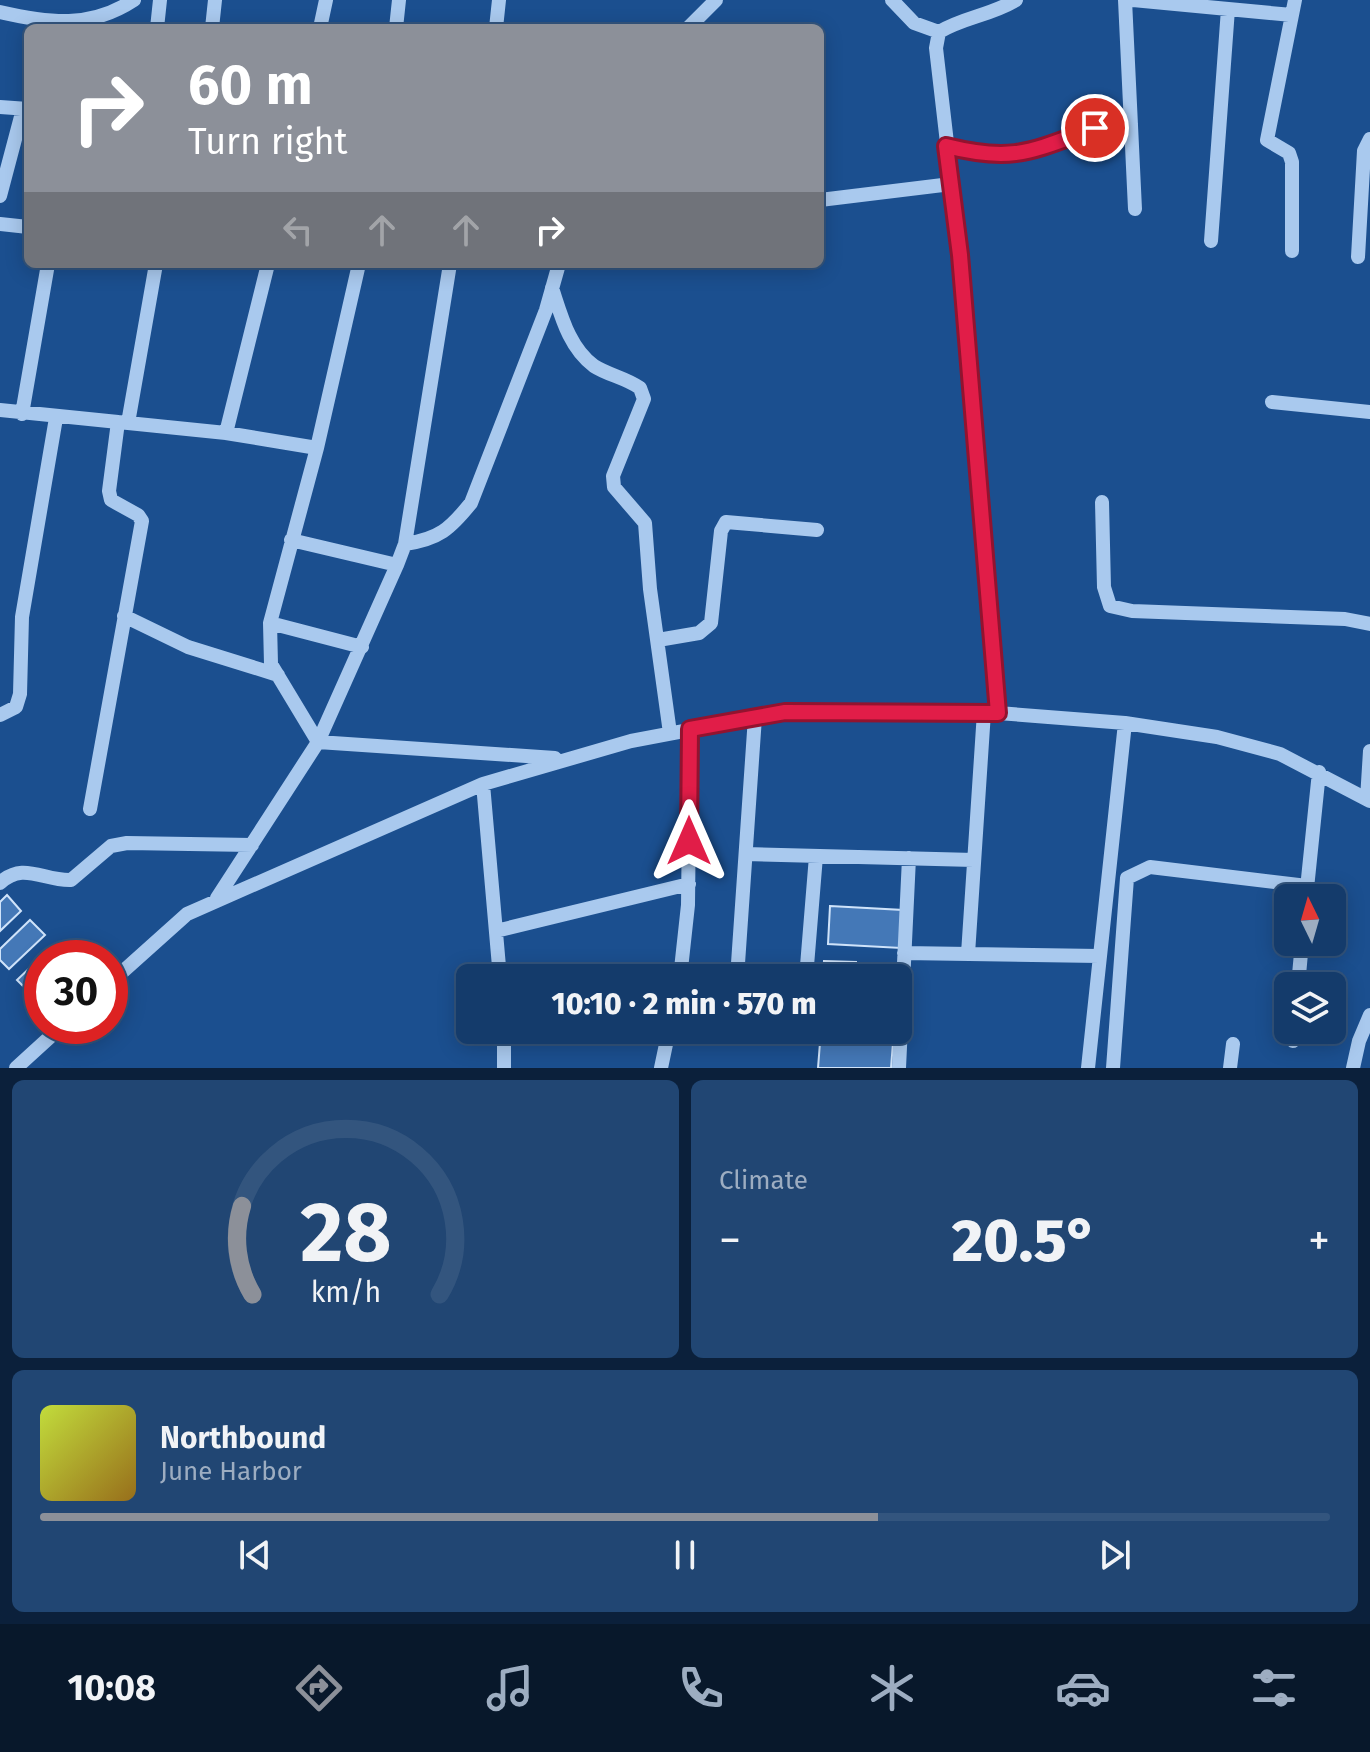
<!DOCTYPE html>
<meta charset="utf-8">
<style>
body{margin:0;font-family:"Fira Sans",sans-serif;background:#214673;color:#f1f3f6;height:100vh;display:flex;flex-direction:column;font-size:30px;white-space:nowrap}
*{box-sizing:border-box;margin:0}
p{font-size:26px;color:#9dadc1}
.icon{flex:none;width:44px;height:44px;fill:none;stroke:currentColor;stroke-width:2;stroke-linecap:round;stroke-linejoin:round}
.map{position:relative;height:1068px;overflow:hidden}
.panel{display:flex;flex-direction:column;gap:12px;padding:12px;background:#0b203b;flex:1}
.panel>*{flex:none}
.banner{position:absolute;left:24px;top:24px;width:800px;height:244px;border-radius:12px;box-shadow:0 4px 20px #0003,0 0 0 2px #33557e;background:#8c9099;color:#fff;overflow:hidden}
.needle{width:52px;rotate:355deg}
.buttons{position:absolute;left:1274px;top:884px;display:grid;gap:16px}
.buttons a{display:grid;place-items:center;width:72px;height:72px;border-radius:12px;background:#143b6b;box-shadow:0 4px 20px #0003,0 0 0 2px #33557e;font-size:40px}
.speed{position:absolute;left:24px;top:940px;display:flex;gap:16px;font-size:40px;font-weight:700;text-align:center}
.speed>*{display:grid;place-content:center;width:104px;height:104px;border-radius:50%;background:#143b6b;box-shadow:0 4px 20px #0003,0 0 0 2px #33557e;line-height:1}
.speed .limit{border:12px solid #d22;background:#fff;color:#111}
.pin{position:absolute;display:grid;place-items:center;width:68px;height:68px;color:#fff;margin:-34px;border:4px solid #fff;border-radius:50%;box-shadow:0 2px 8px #0007}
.me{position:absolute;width:88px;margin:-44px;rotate:0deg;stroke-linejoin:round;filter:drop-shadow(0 0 6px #0008)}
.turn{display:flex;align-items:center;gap:28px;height:168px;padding:0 32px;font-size:36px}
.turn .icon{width:104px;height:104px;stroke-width:2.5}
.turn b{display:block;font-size:56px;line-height:68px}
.lanes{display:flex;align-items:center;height:76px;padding:0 32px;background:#0003;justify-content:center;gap:40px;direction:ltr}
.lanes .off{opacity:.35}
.big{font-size:60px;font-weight:800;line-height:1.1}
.panel .widget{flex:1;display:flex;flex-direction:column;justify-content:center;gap:12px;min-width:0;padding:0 28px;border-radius:12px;background:#214673}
.panel .dial{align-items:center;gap:0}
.dial svg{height:208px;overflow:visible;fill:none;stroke:#33557e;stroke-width:7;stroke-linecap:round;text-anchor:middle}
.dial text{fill:#f1f3f6;stroke:none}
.song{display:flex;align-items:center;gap:24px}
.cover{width:96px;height:96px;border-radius:12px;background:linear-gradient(135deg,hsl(70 70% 55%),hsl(40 70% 35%))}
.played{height:8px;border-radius:4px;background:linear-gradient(90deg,#8c9099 65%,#33557e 65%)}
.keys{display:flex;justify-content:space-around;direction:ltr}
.heat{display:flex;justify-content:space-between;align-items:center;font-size:44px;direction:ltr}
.panel .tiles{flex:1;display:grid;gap:12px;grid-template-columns:1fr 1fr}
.widget:last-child{grid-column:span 2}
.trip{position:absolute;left:456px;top:964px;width:456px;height:80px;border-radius:12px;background:#143b6b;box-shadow:0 4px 20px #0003,0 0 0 2px #33557e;font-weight:800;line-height:80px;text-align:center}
.tabs{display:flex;height:128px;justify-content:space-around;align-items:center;background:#08182b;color:#9dadc1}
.tabs .icon{width:56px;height:56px}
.tabs .current{color:#8c9099}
.tabs b{font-size:36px;color:#f1f3f6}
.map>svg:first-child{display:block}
.building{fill:#4478b7;stroke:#cfe3fa;stroke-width:2}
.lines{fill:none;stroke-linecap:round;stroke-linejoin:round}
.minor{stroke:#a9c9ee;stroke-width:14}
.route-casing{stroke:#92132f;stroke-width:20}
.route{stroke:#e11d48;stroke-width:14}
</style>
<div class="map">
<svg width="1370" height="1068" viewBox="0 0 1370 1068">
<rect width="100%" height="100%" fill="#1b4f8f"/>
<path class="building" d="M7 895 21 911 0 931V902Z
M830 906 903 910 901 948 828 944Z
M30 920 45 935 9 969 0 960V949Z
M53 946 65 958H42V986L32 995 17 980Z
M824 961 856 962 855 978H823Z
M821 1030H838V1040L854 1041 855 1030H894L891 1068H818Z"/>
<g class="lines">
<path class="minor" d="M892 0 914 23 939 32
M1125 0 1135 209
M1133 0 1292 15
M0 12C49 23 90 29 134 0
M157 28 160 0
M212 28 215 0
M320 28 326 0
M396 28 399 0
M496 28 499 0
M688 28 716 0
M0 107 28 109
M946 146 988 155H1021L1095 128 1131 124
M0 196 23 109
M820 200 951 184
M0 224 28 227
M1211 241 1228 9
M1292 251V162L1289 153 1267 140 1295 0
M1358 257 1364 151 1370 139
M359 264 317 448 270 623 271 664 318 742 555 758
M552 288C561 315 569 348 594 366 608 375 626 378 640 388L644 399 613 476 614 487 645 523 650 589 670 733
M1272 402 1370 412
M0 410 226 433 317 448
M22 414 48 264
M128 423 156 264
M226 433 268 264
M1102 502 1104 587 1110 606 1132 611 1345 619 1370 624
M291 540 397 565
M405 544C439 539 450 529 471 503L546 310 559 264
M124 616 188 647 278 675
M270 623 362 647
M658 640 699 633 711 623 721 531 726 522 817 530
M998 713 960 255 936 48 939 32C964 17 992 15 1016 0
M0 715 16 707 20 694 22 617 56 418
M483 784 500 978
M1367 799 1370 751
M90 809 142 521 138 515 111 500 109 491 118 422
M746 854 974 860
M0 883C23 861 43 881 71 880L111 846 127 843 252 845
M217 898 318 742 397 565 405 544 450 264
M1306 898 1319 772
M496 931 689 884
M904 953 1099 956
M968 954 984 712
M680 978 688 905 690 729
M737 978 755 717
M806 978 816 856
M110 983 187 914 483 784 631 741 785 712 998 713 1125 723 1217 737 1280 754 1370 801
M1298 986 1302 942
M504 1030V1068
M1293 1041 1294 1030
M16 1068 62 1026
M661 1068 669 1030
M899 1068 909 858
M1088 1068 1125 723
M1113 1068 1127 878 1150 867 1307 886
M1230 1068 1233 1044
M1353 1068 1359 1041 1370 1015"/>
</g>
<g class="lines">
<defs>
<path id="route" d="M689 841 690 729 785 712 998 713 960 255 946 146C1014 163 1032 151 1095 128"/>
</defs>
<use href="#route" class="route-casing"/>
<use href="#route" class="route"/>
</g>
</svg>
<div class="buttons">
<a><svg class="needle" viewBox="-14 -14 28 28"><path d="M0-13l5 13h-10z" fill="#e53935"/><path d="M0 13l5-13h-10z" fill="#9dadc1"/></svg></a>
<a><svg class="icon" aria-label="layers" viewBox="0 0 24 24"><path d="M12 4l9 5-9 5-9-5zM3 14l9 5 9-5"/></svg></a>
</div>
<div class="speed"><div class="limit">30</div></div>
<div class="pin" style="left:1095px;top:128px;background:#d93025"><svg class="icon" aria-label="arrive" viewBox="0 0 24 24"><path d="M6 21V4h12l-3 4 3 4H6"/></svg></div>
<svg class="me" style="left:689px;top:841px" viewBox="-20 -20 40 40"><path d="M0-17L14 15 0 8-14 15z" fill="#e11d48" stroke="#fff" stroke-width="4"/></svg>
<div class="trip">10:10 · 2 min · 570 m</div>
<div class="banner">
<div class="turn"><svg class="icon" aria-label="right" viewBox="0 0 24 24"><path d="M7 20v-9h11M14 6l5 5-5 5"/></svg><div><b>60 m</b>Turn right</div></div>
<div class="lanes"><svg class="icon off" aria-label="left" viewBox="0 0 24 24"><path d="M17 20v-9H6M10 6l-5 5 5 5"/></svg><svg class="icon off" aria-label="ahead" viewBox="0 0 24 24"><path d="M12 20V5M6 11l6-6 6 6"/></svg><svg class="icon off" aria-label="ahead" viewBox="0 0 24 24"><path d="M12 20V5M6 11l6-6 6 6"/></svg><svg class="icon" aria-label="right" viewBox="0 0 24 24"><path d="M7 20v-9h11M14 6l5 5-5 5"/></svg></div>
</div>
</div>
<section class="panel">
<div class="tiles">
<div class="widget dial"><svg viewBox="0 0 100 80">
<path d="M14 69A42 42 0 1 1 86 69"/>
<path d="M14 69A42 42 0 0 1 10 35" stroke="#8c9099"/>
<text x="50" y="56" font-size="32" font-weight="700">28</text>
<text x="50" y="72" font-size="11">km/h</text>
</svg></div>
<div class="widget"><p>Climate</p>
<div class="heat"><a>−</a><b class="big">20.5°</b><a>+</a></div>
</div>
<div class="widget">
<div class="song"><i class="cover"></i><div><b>Northbound</b><p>June Harbor</p></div></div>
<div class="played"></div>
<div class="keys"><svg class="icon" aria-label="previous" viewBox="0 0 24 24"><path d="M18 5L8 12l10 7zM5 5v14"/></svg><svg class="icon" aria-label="pause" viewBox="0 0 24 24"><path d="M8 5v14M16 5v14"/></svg><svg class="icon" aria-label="next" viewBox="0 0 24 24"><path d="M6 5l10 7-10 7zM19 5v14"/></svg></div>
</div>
</div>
</section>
<nav class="tabs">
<b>10:08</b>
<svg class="icon current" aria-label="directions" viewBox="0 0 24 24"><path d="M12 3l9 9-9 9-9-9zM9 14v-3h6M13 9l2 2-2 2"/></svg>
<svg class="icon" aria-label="music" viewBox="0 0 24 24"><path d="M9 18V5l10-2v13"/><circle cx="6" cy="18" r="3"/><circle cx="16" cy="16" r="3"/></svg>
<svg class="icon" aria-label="phone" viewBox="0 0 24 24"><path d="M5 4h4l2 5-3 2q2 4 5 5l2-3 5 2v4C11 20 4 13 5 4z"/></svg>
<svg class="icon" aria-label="climate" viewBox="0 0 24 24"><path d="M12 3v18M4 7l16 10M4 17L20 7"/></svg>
<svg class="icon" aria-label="car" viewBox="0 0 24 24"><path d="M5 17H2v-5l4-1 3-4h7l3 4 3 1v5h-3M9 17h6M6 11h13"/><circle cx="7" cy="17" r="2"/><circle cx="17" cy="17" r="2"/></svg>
<svg class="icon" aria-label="filters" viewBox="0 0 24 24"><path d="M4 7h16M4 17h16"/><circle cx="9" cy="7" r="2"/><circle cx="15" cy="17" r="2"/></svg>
</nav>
